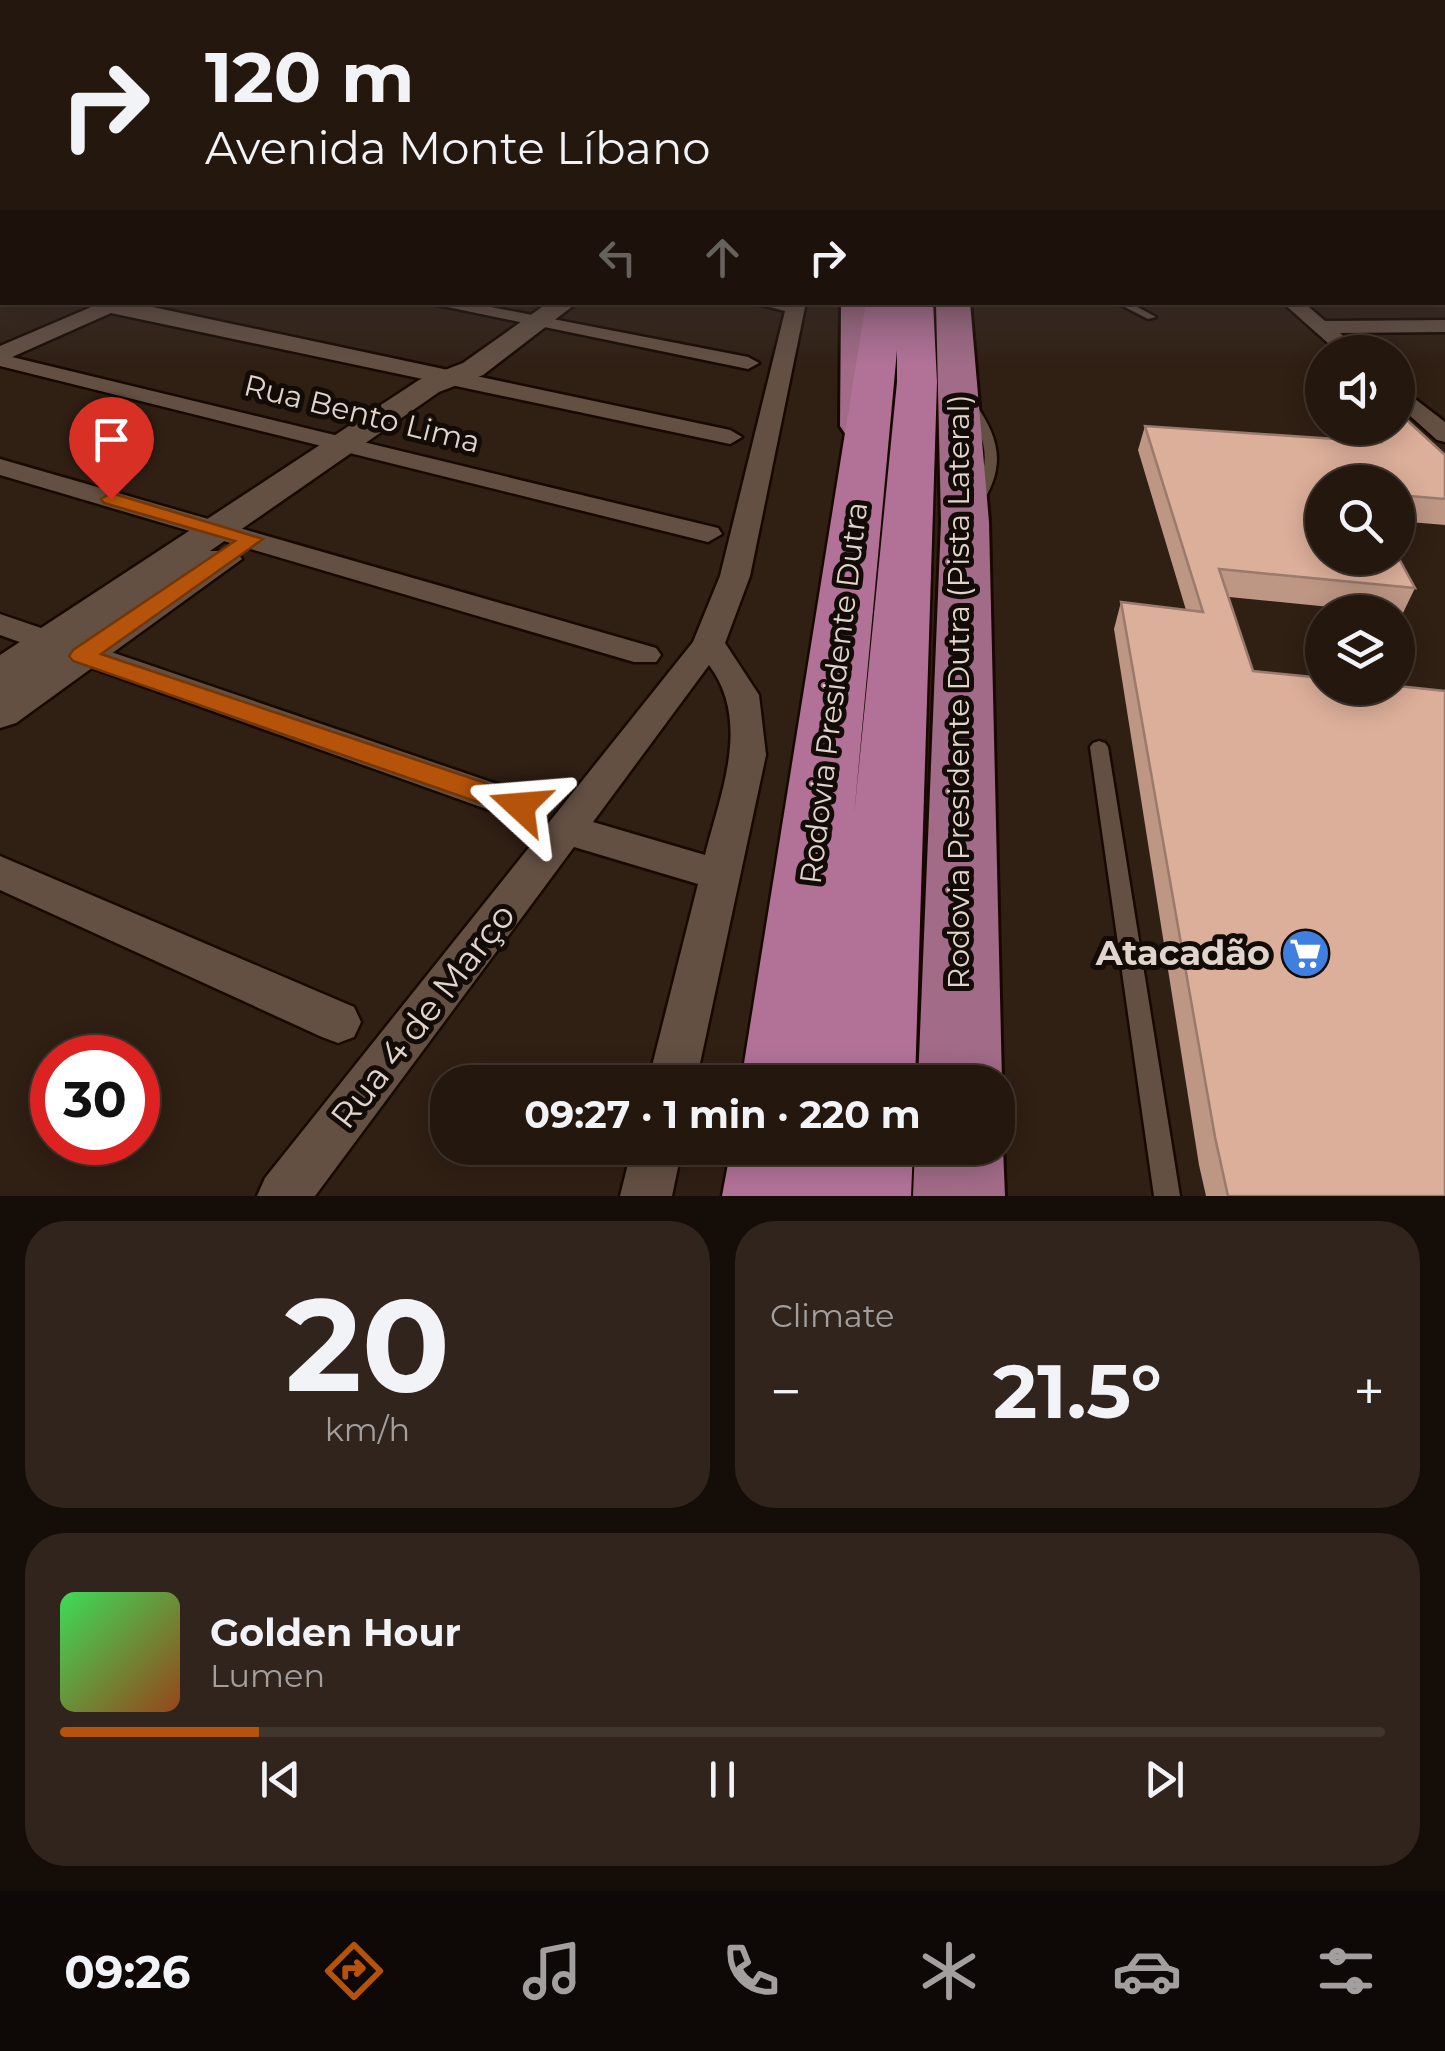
<!DOCTYPE html>
<meta charset="utf-8">
<style>
body{margin:0;font-family:Montserrat,sans-serif;background:#30241c;color:#f1f3f6;height:100vh;display:flex;flex-direction:column;font-size:38px;white-space:nowrap}
*{box-sizing:border-box;margin:0}
p{font-size:32px;color:#a39f9e}
.icon{flex:none;width:55px;height:55px;fill:none;stroke:currentColor;stroke-width:2;stroke-linecap:round;stroke-linejoin:round}
.map{position:relative;height:1196px;overflow:hidden}
.panel{display:flex;flex-direction:column;gap:25px;padding:25px;background:#140d08;flex:1}
.panel>*{flex:none}
.guide{position:absolute;left:0px;top:0px;width:1445px;height:305px;box-shadow:0 5px 25px #0003,0 0 0 2px #41362e;background:#24170e;color:#f1f3f6;overflow:hidden}
.tools{position:absolute;left:1305px;top:335px;display:grid;gap:20px}
.tools a{display:grid;place-items:center;width:110px;height:110px;border-radius:50%;background:#24170e;box-shadow:0 5px 25px #0003,0 0 0 2px #41362e;font-size:50px}
.speed{position:absolute;left:30px;top:1035px;display:flex;gap:20px;font-size:50px;font-weight:700;text-align:center}
.speed>*{display:grid;place-content:center;width:130px;height:130px;border-radius:50%;background:#24170e;box-shadow:0 5px 25px #0003,0 0 0 2px #41362e;line-height:1}
.speed .limit{border:15px solid #d22;background:#fff;color:#111}
.pin{position:absolute;display:grid;place-items:center;width:85px;height:85px;color:#fff;margin:-102px -42px;border-radius:50% 50% 50% 0;rotate:-45deg;box-shadow:0 0 10px #0007}
.pin .icon{rotate:45deg}
.me{position:absolute;width:110px;margin:-55px;rotate:289deg;stroke-linejoin:round;filter:drop-shadow(0 0 8px #0008)}
.turn{display:flex;align-items:center;gap:35px;height:210px;padding:0 40px;font-size:45px}
.turn .icon{width:130px;height:130px;stroke-width:2.5}
.turn b{display:block;font-size:70px;line-height:85px}
.lanes{display:flex;align-items:center;height:95px;padding:0 40px;background:#0003;justify-content:center;gap:50px;direction:ltr}
.lanes .off{opacity:.35}
.big{font-size:75px;font-weight:700;line-height:1.1}
.panel .tile{flex:1;display:flex;flex-direction:column;justify-content:center;gap:15px;min-width:0;padding:0 35px;border-radius:40px;background:#30241c}
.panel .dial{align-items:center;gap:0}
.dial b{font-size:130px;line-height:1}
.song{display:flex;align-items:center;gap:30px}
.cover{width:120px;height:120px;border-radius:15px;background:linear-gradient(135deg,hsl(130 70% 55%),hsl(20 70% 35%))}
.played{height:10px;border-radius:5px;background:linear-gradient(90deg,#b45309 15%,#41362e 15%)}
.keys{display:flex;justify-content:space-around;direction:ltr}
.heat{display:flex;justify-content:space-between;align-items:center;font-size:55px;direction:ltr}
.panel .tiles{flex:1;display:grid;gap:25px;grid-template-columns:1fr 1fr}
.tile:last-child{grid-column:span 2}
.trip{position:absolute;left:430px;top:1065px;width:585px;height:100px;border-radius:40px;background:#24170e;box-shadow:0 5px 25px #0003,0 0 0 2px #41362e;font-weight:700;line-height:100px;text-align:center}
.dock{display:flex;height:160px;justify-content:space-around;align-items:center;background:#0e0906;color:#a39f9e}
.dock .icon{width:70px;height:70px}
.dock .current{color:#b45309}
.dock b{font-size:45px;color:#f1f3f6}
.map>svg:first-child{display:block}
.lines{fill:none;stroke-linecap:round;stroke-linejoin:round}
.service-casing{stroke:#170901;stroke-width:5}
.minor-casing{stroke:#170901;stroke-width:5}
.tertiary-casing{stroke:#170901;stroke-width:5}
.primary-casing{stroke:#170901;stroke-width:5}
.trunk-casing{stroke:#170901;stroke-width:6}
.motorway-casing{stroke:#170901;stroke-width:5}
.service{fill:#645043;fill-rule:evenodd}
.minor{fill:#645043;fill-rule:evenodd}
.tertiary{fill:#645043;fill-rule:evenodd}
.primary{fill:#936476;fill-rule:evenodd}
.trunk{fill:#a26b87;fill-rule:evenodd}
.motorway{fill:#b27298;fill-rule:evenodd}
.wall{fill:#bd9684}
.building{fill:#dcaf9a;stroke:#9a7a6c;stroke-width:2.5}
.route{fill:#b45309;stroke:#753606;stroke-width:2.5}
.labels{text-anchor:middle;stroke-width:10;stroke-linejoin:round;paint-order:stroke}
.street-label{font-size:30px;fill:#e0d4cc;stroke:#120b06}
.near-poi-label{font-size:35px;font-weight:bold;fill:#e0d4cc;stroke:#120b06;text-anchor:end}
.near-street-label{font-size:35px;fill:#e0d4cc;stroke:#120b06}
</style>
<div class="map">
<svg width="1445" height="1196" viewBox="0 0 1445 1196">
<rect width="100%" height="100%" fill="#301f13"/>
<g class="lines">
<defs>
<path id="service" d="M1115 302H1128L1156 317 1148 319Z
M970 401 974 402C1001 440 1006 468 979 508L974 509 967 505C993 468 989 440 964 404Z
M1099 741 1105 743 1108 747 1180 1196H1154L1090 747 1093 743Z"/>
<path id="minor" d="M2 204V214L0 215V205Z
M103 302H129L730 430 742 437 730 444 111 313 12 357 718 528 722 534 708 542 0 366V346Z
M423 302H465L748 357 759 363 748 369Z
M750 302H806L750 576 725 643 759 695 766 755 696 1082H648L698 884 574 847 315 1196H257L265 1178 693 642 720 576 785 311ZM709 665C752 722 720 794 705 855L593 822Z
M1282 302H1303L1325 321 1445 320V332L1340 333 1360 352H1338Z
M1398 386 1445 422V442L1437 440 1398 405Z
M0 459 656 648 661 655 656 662H634L0 475Z
M0 614 532 796 538 806 532 816 519 820 506 816 0 635Z
M0 856 354 1007 361 1022 354 1037 338 1043 322 1037 0 890Z
M632 1148H682L672 1196H620Z"/>
<path id="tertiary" d="M549 302H578L483 375 439 392 210 551H236L242 559 16 723 0 728V655L419 380 463 363Z"/>
<path id="primary" d="M1442 273H1445V291H1442Z"/>
<path id="trunk" d="M841 302H875L882 426 876 435 861 438 846 435 840 426Z
M936 302H970L989 522 1002 1082 998 1092V1082H918L941 522Z
M998 1135 1003 1148 1005 1196H913L915 1148H998Z"/>
<path id="motorway" d="M866 302H933L937 382 915 1082H741ZM897 350V382L854 816Z
M731 1148H913L911 1196H722Z"/>
</defs>
<use href="#service" class="service-casing"/>
<use href="#minor" class="minor-casing"/>
<use href="#tertiary" class="tertiary-casing"/>
<use href="#primary" class="primary-casing"/>
<use href="#trunk" class="trunk-casing"/>
<use href="#motorway" class="motorway-casing"/>
<use href="#service" class="service"/>
<use href="#minor" class="minor"/>
<use href="#tertiary" class="tertiary"/>
<use href="#primary" class="primary"/>
<use href="#trunk" class="trunk"/>
<use href="#motorway" class="motorway"/>
</g>
<path class="wall" d="M1442 199H1445V221L1442 220Z
M1145 426 1344 440 1332 428H1398L1445 455V525L1398 521V482H1322L1415 588 1402 615 1398 614V612H1380L1229 597 1253 671 1445 1196H1206L1199 1165 1114 629 1121 602 1186 610 1138 450Z"/>
<path class="building" d="M1398 412 1445 455V499L1398 495V482H1322V558L1398 557 1415 588 1219 569 1253 671 1322 678V688L1398 686 1445 691V1196H1228L1215 1137 1121 602 1203 612 1145 426 1380 442 1365 428H1398Z"/>
<linearGradient id="sky" x2="0" y2="1"><stop stop-color="#1a110a"/><stop offset="0.54" stop-color="#484244"/><stop offset="1" stop-color="#484244" stop-opacity="0"/></linearGradient>
<rect width="1445" height="366" fill="url(#sky)"/>
<path class="route" d="M111 493 263 539 101 654 530 798 534 806 530 813H509L73 661 69 656 73 650 235 541 104 503 101 499Z"/>
<defs>
<symbol id="supermarket-disc" viewBox="-11 -11 22 22"><circle r="9.5" fill="#3f7fe0" stroke="#120b06"/><path d="M-6-5.5h2.5l.6 2H6L4.5 2H-2.5L-4.4-4H-6ZM-1.5 3.2a1.3 1.3 0 1 0 .1 0ZM3 3.2a1.3 1.3 0 1 0 .1 0Z" fill="#fff"/></symbol>
</defs>
<g fill-rule="evenodd">
<use href="#supermarket-disc" x="1278" y="926" width="55" height="55"/>
</g>
<g class="labels">
<g class="street-label">
<text transform="translate(362 414) rotate(14)" y="10">Rua Bento Lima</text>
<text transform="translate(959 692) rotate(-90)" y="10">Rodovia Presidente Dutra (Pista Lateral)</text>
<text transform="translate(834 693) rotate(-83)" y="10">Rodovia Presidente Dutra</text>
</g>
<g class="near-poi-label">
<text x="1270" y="965">Atacadão</text>
</g>
<g class="near-street-label">
<text transform="translate(423 1016) rotate(-52)" y="12">Rua 4 de Março</text>
</g>
</g>
</svg>
<div class="tools">
<a><svg class="icon" aria-label="sound" viewBox="0 0 24 24"><path d="M4 9h4l5-4v14l-5-4H4zM17 9q2 3 0 6"/></svg></a>
<a><svg class="icon" aria-label="search" viewBox="0 0 24 24"><circle cx="10" cy="10" r="6"/><path d="M15 15l6 6"/></svg></a>
<a><svg class="icon" aria-label="layers" viewBox="0 0 24 24"><path d="M12 4l9 5-9 5-9-5zM3 14l9 5 9-5"/></svg></a>
</div>
<div class="speed"><div class="limit">30</div></div>
<div class="pin" style="left:111px;top:499px;background:#d93025"><svg class="icon" aria-label="arrive" viewBox="0 0 24 24"><path d="M6 21V4h12l-3 4 3 4H6"/></svg></div>
<svg class="me" style="left:520px;top:806px" viewBox="-20 -20 40 40"><path d="M0-17L14 15 0 8-14 15z" fill="#b45309" stroke="#fff" stroke-width="4"/></svg>
<div class="trip">09:27 · 1 min · 220 m</div>
<div class="guide">
<div class="turn"><svg class="icon" aria-label="right" viewBox="0 0 24 24"><path d="M7 20v-9h11M14 6l5 5-5 5"/></svg><div><b>120 m</b>Avenida Monte Líbano</div></div>
<div class="lanes"><svg class="icon off" aria-label="left" viewBox="0 0 24 24"><path d="M17 20v-9H6M10 6l-5 5 5 5"/></svg><svg class="icon off" aria-label="ahead" viewBox="0 0 24 24"><path d="M12 20V5M6 11l6-6 6 6"/></svg><svg class="icon" aria-label="right" viewBox="0 0 24 24"><path d="M7 20v-9h11M14 6l5 5-5 5"/></svg></div>
</div>
</div>
<section class="panel">
<div class="tiles">
<div class="tile dial"><b>20</b><p>km/h</p></div>
<div class="tile"><p>Climate</p>
<div class="heat"><a>−</a><b class="big">21.5°</b><a>+</a></div>
</div>
<div class="tile">
<div class="song"><i class="cover"></i><div><b>Golden Hour</b><p>Lumen</p></div></div>
<div class="played"></div>
<div class="keys"><svg class="icon" aria-label="previous" viewBox="0 0 24 24"><path d="M18 5L8 12l10 7zM5 5v14"/></svg><svg class="icon" aria-label="pause" viewBox="0 0 24 24"><path d="M8 5v14M16 5v14"/></svg><svg class="icon" aria-label="next" viewBox="0 0 24 24"><path d="M6 5l10 7-10 7zM19 5v14"/></svg></div>
</div>
</div>
</section>
<nav class="dock">
<b>09:26</b>
<svg class="icon current" aria-label="directions" viewBox="0 0 24 24"><path d="M12 3l9 9-9 9-9-9zM9 14v-3h6M13 9l2 2-2 2"/></svg>
<svg class="icon" aria-label="music" viewBox="0 0 24 24"><path d="M9 18V5l10-2v13"/><circle cx="6" cy="18" r="3"/><circle cx="16" cy="16" r="3"/></svg>
<svg class="icon" aria-label="phone" viewBox="0 0 24 24"><path d="M5 4h4l2 5-3 2q2 4 5 5l2-3 5 2v4C11 20 4 13 5 4z"/></svg>
<svg class="icon" aria-label="climate" viewBox="0 0 24 24"><path d="M12 3v18M4 7l16 10M4 17L20 7"/></svg>
<svg class="icon" aria-label="car" viewBox="0 0 24 24"><path d="M5 17H2v-5l4-1 3-4h7l3 4 3 1v5h-3M9 17h6M6 11h13"/><circle cx="7" cy="17" r="2"/><circle cx="17" cy="17" r="2"/></svg>
<svg class="icon" aria-label="filters" viewBox="0 0 24 24"><path d="M4 7h16M4 17h16"/><circle cx="9" cy="7" r="2"/><circle cx="15" cy="17" r="2"/></svg>
</nav>
